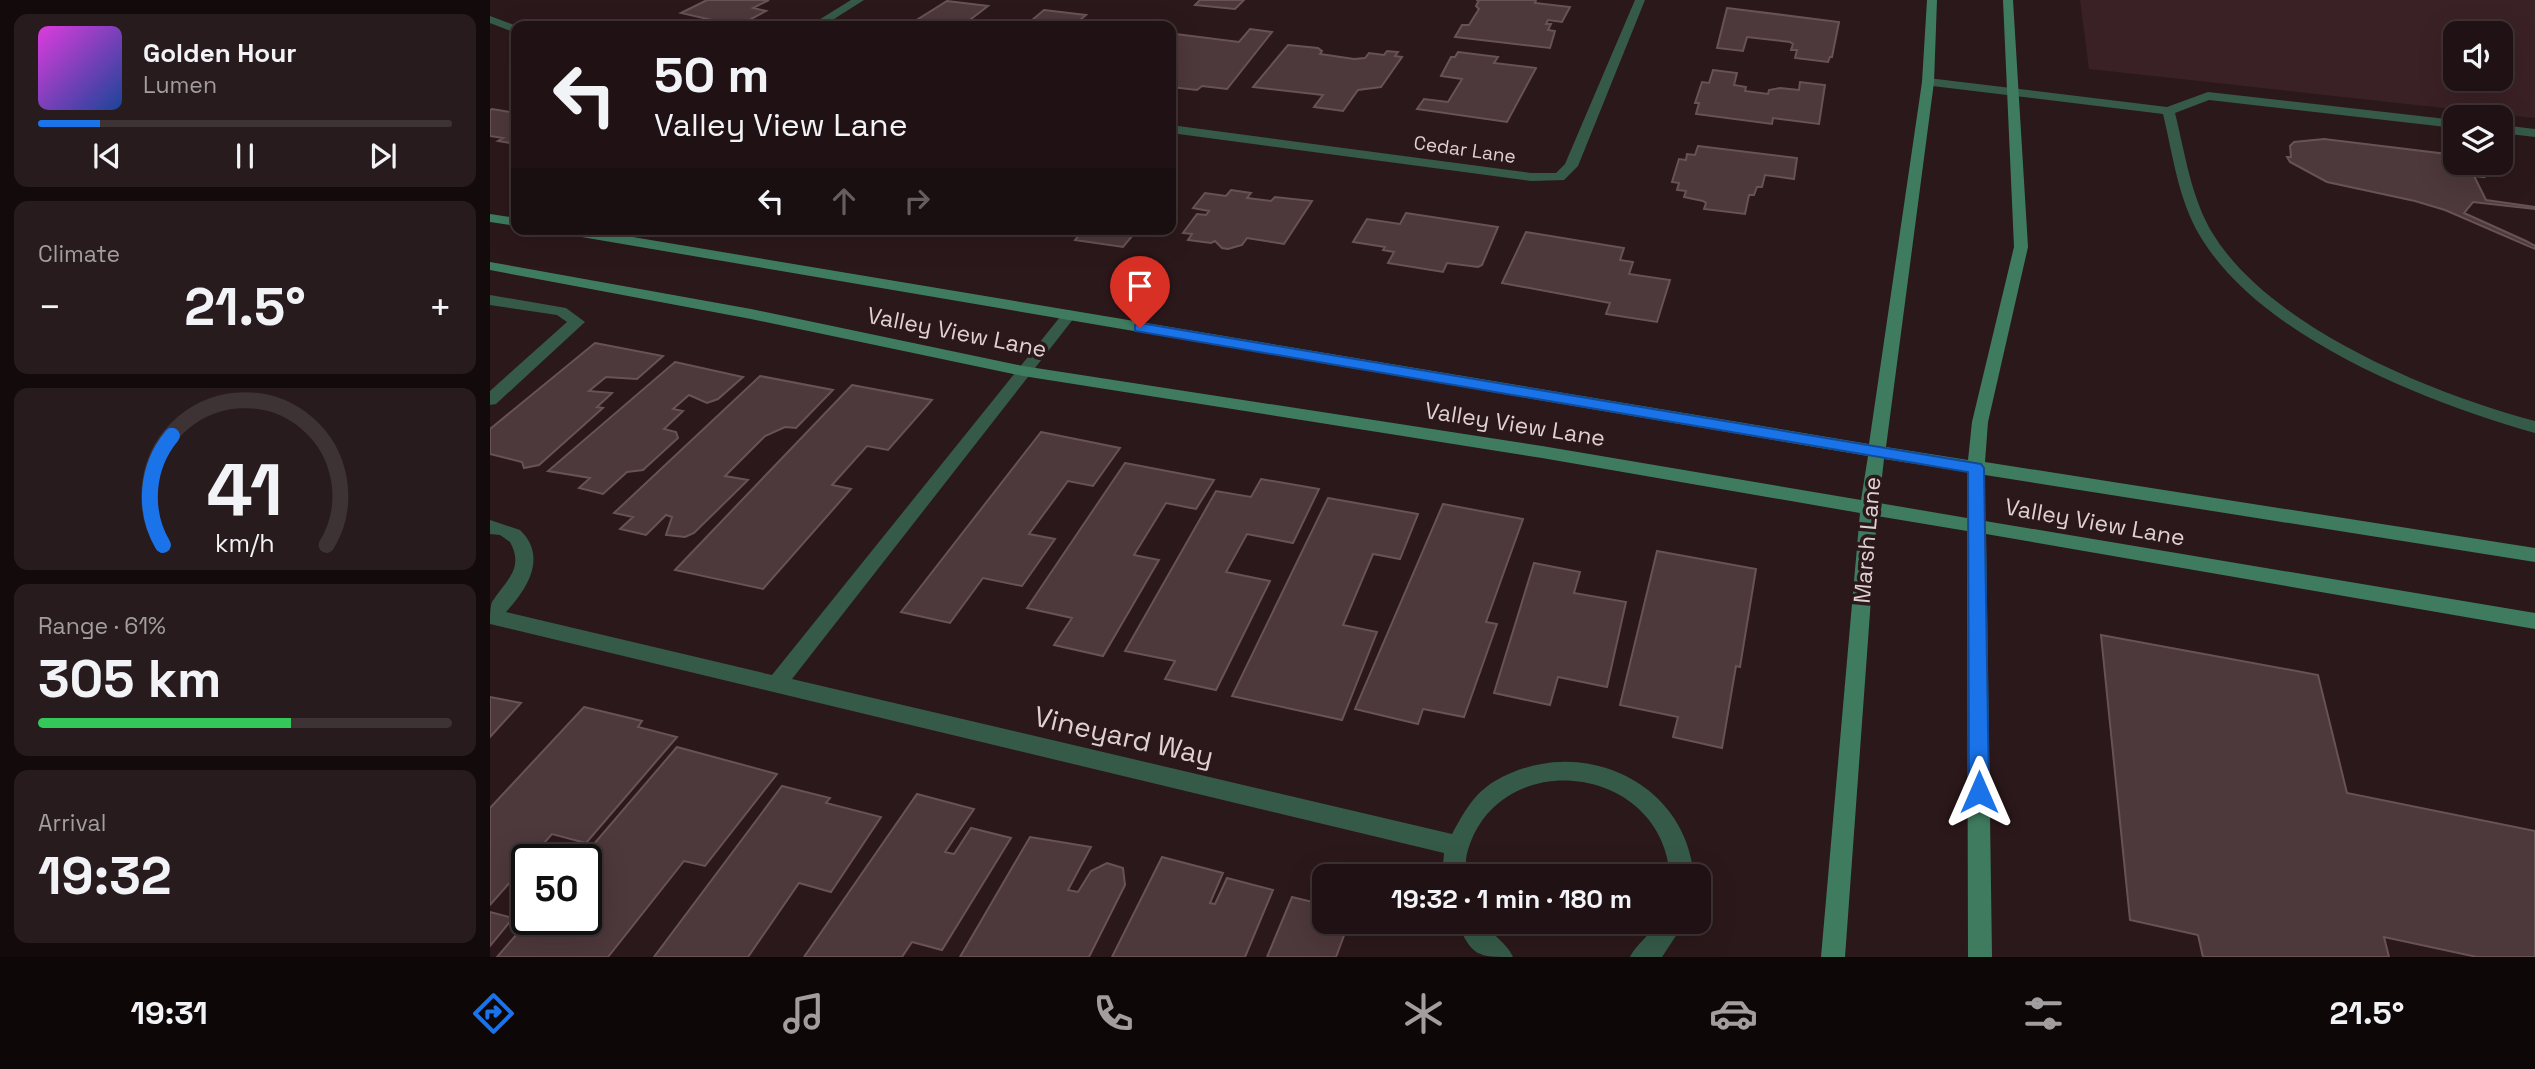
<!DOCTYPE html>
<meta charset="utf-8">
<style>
body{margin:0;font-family:"Space Grotesk",sans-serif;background:#281b1d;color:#f1f3f6;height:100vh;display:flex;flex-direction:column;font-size:26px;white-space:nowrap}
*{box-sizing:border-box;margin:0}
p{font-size:23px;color:#a29ea0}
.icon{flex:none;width:38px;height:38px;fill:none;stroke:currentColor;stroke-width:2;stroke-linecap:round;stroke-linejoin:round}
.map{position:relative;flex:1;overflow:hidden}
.details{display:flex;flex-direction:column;gap:14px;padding:14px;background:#120a0b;width:490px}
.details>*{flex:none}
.banner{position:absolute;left:21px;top:21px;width:665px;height:214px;border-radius:14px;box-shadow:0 7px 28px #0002,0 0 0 2px #3d3234;background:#201214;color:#f1f3f6;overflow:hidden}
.controls{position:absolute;left:1953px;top:21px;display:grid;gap:14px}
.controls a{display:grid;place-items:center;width:70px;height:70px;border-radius:14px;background:#201214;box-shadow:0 7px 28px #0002,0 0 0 2px #3d3234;font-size:35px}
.speed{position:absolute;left:21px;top:844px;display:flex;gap:14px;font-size:35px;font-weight:700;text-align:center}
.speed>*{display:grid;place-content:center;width:91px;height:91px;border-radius:50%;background:#201214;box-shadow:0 7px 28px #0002,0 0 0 2px #3d3234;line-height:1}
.speed .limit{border:4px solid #111;border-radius:10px;background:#fff;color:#111}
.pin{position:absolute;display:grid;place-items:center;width:60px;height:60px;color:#fff;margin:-72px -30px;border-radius:50% 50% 50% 0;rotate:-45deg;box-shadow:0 0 7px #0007}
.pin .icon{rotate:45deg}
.me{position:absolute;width:77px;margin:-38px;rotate:0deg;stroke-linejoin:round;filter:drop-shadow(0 0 5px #0008)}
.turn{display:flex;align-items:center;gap:24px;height:147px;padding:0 28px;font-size:32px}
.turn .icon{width:91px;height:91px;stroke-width:2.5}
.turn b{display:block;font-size:49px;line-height:60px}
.lanes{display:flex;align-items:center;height:66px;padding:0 28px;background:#0003;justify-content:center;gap:35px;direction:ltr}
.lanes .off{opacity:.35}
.big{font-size:52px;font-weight:800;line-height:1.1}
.details .widget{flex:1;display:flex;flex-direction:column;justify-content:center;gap:10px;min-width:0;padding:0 24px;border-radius:14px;background:#281b1d}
.details .dial{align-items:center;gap:0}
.dial svg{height:182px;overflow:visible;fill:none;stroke:#3d3234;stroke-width:7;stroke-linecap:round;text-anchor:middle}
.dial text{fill:#f1f3f6;stroke:none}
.song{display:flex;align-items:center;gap:21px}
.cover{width:84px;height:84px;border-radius:10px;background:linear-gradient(135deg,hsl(300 70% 55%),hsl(220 70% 35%))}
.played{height:7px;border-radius:4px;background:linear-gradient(90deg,#1a73e8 15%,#3d3234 15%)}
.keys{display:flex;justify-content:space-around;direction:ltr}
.heat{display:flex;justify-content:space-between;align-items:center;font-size:38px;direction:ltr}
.charge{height:10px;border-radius:5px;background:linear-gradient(90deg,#34c759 61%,#3d3234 0)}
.trip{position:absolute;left:822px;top:864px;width:399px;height:70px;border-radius:14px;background:#201214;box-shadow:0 7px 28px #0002,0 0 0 2px #3d3234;font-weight:800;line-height:70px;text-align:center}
.tab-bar{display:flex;height:112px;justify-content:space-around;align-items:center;background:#0d0708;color:#a29ea0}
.tab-bar .icon{width:49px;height:49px}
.tab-bar .active{color:#1a73e8}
.tab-bar b{font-size:32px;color:#f1f3f6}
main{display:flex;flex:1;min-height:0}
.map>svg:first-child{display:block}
.built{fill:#3a2125;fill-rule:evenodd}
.building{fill:#4d383b;stroke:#695255;stroke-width:2}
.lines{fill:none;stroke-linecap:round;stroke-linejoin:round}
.lane{fill:#365a48;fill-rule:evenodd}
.street{fill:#365a48;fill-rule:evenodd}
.secondary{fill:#3f7c5f;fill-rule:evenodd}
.route{fill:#1a73e8;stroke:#114b97;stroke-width:2}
.labels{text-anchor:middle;stroke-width:7;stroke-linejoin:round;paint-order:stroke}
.far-street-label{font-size:19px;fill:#dfd1d3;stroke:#2b181b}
.street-label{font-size:23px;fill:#dfd1d3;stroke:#2b181b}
.near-street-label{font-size:28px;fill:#dfd1d3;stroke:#2b181b}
</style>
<main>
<section class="details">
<div class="widget">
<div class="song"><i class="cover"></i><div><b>Golden Hour</b><p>Lumen</p></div></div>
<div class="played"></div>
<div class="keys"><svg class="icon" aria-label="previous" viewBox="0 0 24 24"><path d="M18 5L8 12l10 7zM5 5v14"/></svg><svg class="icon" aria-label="pause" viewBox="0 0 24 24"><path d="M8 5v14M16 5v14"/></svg><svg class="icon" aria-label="next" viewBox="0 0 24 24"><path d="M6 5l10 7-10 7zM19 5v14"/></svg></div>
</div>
<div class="widget"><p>Climate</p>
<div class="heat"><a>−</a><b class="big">21.5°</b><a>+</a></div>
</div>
<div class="widget dial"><svg viewBox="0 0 100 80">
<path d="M14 69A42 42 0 1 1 86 69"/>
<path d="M14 69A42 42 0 0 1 18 21" stroke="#1a73e8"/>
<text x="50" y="56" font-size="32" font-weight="700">41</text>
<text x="50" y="72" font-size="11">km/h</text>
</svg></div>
<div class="widget"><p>Range · 61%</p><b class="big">305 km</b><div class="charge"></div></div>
<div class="widget"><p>Arrival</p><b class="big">19:32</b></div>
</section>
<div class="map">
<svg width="2045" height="957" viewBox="0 0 2045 957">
<rect width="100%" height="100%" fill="#2b181b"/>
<path class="built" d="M1590 0H2045V118L1599 69ZM1965 33H2011V79H1965Z"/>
<path class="building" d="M217 0H279L263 8 276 11 248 26 191 13Z
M710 0H754L745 9 705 5Z
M986 0H1046L1045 3 1080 7 1072 22 1058 20 1056 24H1061L1058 30 1065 31 1060 48 965 37 972 25H979L989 9 986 6 989 0Z
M457 1 498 6 472 26H476H417Z
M1237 8 1349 22 1342 57H1340L1338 62 1305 58 1307 50H1301L1303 44 1300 42 1257 37 1253 51 1227 48Z
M554 10 596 15 590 20 619 24 616 26H535Z
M760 29 782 32 737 89 712 86 707 90 681 87 685 82H681V40L686 34 749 42Z
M798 45 828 48 832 51 830 54 864 59 875 58 879 53 894 55 897 51 908 52 905 56 912 57 891 87 868 90 853 111 824 107 833 95 763 87Z
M968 52 1008 57 1004 63 1046 68 1017 122 927 109 934 99 958 102 972 79 951 76 961 57H965Z
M1223 70 1247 73 1244 85 1256 87 1255 91 1278 94 1279 90 1290 88 1309 90 1310 82 1335 85 1329 124 1283 118 1282 124 1206 114 1209 103H1205L1212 82 1219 83Z
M2 109 26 113V144L8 141 13 138 0 136V110Z
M1834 139 1965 155V163H1986L1994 177 1984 176 1996 200 2045 207V209L1983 202 1974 213 2036 241 2045 246V249L1955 210 1925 201 1837 182 1800 162 1797 157H1801L1800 146 1804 142Z
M1208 146 1307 158 1304 179 1275 175 1272 187H1267L1264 195H1259L1255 214 1214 209 1216 203 1213 201 1194 197 1196 191 1187 190 1189 183 1182 182 1189 159 1196 160 1197 154 1205 155Z
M741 190 761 193 757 198 781 201 785 197 822 201 794 244 757 238 752 245 738 249 732 248 725 241 721 243 698 240 702 234 693 233 707 214 716 215 719 211 703 208 715 193 736 196Z
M916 213 1008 227 992 265 988 267 957 263 953 272 898 263 904 252 893 250 895 247 863 242 877 219 910 224Z
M594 229H648L633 247 585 240Z
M1036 232 1134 248 1130 260 1143 262 1139 274 1180 280 1167 322 1116 314 1120 303 1012 283Z
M105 343 173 356 147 379 116 377 99 391 122 393 107 407 113 408 49 465 34 468 32 462 0 454V429Z
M185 362 253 377 228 399 217 403 199 395 183 409 193 411 174 429 186 432 188 438 153 470 137 472 113 494 89 488 100 478 58 471Z
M270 376 343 390 306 428 295 427 275 436 235 476 258 480 204 533 195 537 176 535 182 517 176 515 156 535 130 529 143 517 124 513Z
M362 385 442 400 398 450 377 446 342 485 361 489 273 589 185 570Z
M551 432 630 448 603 486 578 481 539 534 565 539 532 586 493 578 460 623 411 612Z
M635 463 724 480 706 509 676 503 644 555 669 560 613 656 564 645 582 618 537 608Z
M771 479 829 489 803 543 757 534 736 572 780 581 726 690 675 679 685 661 635 651 726 491 761 497Z
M838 498 928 514 910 559 883 554 853 625 887 632 852 720 742 696Z
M953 504 1033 519 996 622 1007 624 974 717 933 709 928 724 865 709Z
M1167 551 1266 569 1250 667 1246 666 1232 748 1183 737 1188 717 1130 705Z
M1044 563 1090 572 1084 593 1136 602 1117 687 1068 677 1060 705 1004 693Z
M1611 635 1828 675 1857 793 2045 831V957H1987L1894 937 1899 957H1713L1708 935 1640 920Z
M0 697 31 703 0 737Z
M94 707 152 721 148 727 187 737 96 843 62 834 40 859H37V863L0 905V808Z
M187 747 287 774 215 866 194 861 118 957H7L40 919H96V859H91Z
M292 786 340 798 336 803 391 817 341 892 309 883 258 957H164Z
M427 794 484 809 455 852 464 854 481 828 521 838 452 950 422 942 412 957H314Z
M540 837 601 847 578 890 588 892 601 871 617 863 633 868 635 885 599 957H470Z
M672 857 733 873 720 903 725 904 737 878 783 890 755 957H622Z
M802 897 835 905V922H859L846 957H777Z
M0 912 23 918 0 946Z"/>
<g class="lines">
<path class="lane" d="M1438 78 1677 107 1718 92 1965 120V128L1719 100 1685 113C1695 153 1701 198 1723 234 1781 328 1943 394 2045 421V433C1937 403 1770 337 1710 236 1688 199 1683 155 1673 114L1434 85 1432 82Z
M2011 125 2045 129V137L2011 133Z
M0 295 76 308 95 322 6 404 0 405V391L77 322 67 315 0 305Z"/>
<path class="street" d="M361 0H374L333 26H319Z
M1145 0H1155L1088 166 1074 180 1041 181 681 133V125L1041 173H1066L1075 164Z
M0 16 27 26 26 33 0 23Z
M579 310 584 312 587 315 584 318 302 679 962 834C973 814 984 793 1005 781 1087 733 1196 779 1204 877H1180C1173 763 1009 745 978 850 975 858 976 868 976 877H952L954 853 0 624C0 617 0 607 2 602 15 581 35 569 20 542L10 535 0 534V520L30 530C58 557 37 589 16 612L282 675 574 312Z
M967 922H993C1002 935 1017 943 1023 957 988 957 982 957 967 922Z
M1169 922H1195L1172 957H1140C1145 946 1160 934 1169 922Z"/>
<path class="secondary" d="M1437 0H1447L1444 82 1396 447 1478 460 1482 422 1524 247 1513 0H1523L1538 247 1498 422 1495 462 2045 548V562L1495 475V521L2045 613V629L1496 534 1502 957H1478L1477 531 1387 516 1355 957H1331L1370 513 1052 458 533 376 261 319 0 270V262L261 309 533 366 1052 446 1371 500 1378 456 68 233 61 229H95L1379 444 1432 82ZM1394 459 1477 472V518L1389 503Z
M0 214 26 218V226L0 222Z"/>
</g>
<path class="route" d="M650 323 1491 464 1494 468 1499 792 1496 798 1489 801 1482 798 1479 792 1478 472 645 331V325Z"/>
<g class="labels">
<g class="far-street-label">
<text transform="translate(975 149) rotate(8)" y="7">Cedar Lane</text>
</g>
<g class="street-label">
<text transform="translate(467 332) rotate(11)" y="8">Valley View Lane</text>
<text transform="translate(1025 424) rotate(9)" y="8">Valley View Lane</text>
<text transform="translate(1605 522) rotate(10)" y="8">Valley View Lane</text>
<text transform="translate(1377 540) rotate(-85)" y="8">Marsh Lane</text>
</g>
<g class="near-street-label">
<text transform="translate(634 736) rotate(13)" y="10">Vineyard Way</text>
</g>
</g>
</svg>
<div class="controls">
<a><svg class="icon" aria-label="sound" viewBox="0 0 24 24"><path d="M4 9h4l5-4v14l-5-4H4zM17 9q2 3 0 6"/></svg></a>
<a><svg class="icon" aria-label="layers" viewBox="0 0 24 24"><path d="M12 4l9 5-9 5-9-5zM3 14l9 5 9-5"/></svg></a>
</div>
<div class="speed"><div class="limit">50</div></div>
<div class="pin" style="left:650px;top:328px;background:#d93025"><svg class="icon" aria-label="arrive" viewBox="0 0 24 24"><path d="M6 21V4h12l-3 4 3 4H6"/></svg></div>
<svg class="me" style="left:1489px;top:792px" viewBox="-20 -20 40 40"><path d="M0-17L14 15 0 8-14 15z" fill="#1a73e8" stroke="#fff" stroke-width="4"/></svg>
<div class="trip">19:32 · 1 min · 180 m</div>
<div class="banner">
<div class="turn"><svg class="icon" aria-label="left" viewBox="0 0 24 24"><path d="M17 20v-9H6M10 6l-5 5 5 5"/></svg><div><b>50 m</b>Valley View Lane</div></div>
<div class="lanes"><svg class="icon" aria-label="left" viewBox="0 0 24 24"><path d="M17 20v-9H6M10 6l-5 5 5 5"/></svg><svg class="icon off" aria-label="ahead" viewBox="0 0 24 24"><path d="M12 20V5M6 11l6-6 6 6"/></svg><svg class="icon off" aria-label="right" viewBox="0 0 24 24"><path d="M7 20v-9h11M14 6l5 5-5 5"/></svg></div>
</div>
</div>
</main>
<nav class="tab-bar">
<b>19:31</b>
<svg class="icon active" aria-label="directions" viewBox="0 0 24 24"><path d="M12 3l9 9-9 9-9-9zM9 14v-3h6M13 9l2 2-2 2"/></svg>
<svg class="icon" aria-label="music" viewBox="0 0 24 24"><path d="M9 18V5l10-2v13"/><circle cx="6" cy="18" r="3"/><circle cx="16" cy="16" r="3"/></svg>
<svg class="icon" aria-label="phone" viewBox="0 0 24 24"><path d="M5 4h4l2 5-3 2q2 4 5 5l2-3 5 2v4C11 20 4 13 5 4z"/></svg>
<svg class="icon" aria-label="climate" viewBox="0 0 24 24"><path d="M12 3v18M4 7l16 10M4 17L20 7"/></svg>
<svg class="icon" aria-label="car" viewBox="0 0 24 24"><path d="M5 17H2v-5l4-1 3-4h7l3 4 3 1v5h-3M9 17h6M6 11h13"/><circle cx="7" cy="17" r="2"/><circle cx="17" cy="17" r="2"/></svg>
<svg class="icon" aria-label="filters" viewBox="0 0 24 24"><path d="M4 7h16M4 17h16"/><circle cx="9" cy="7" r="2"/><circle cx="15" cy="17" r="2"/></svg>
<b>21.5°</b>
</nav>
